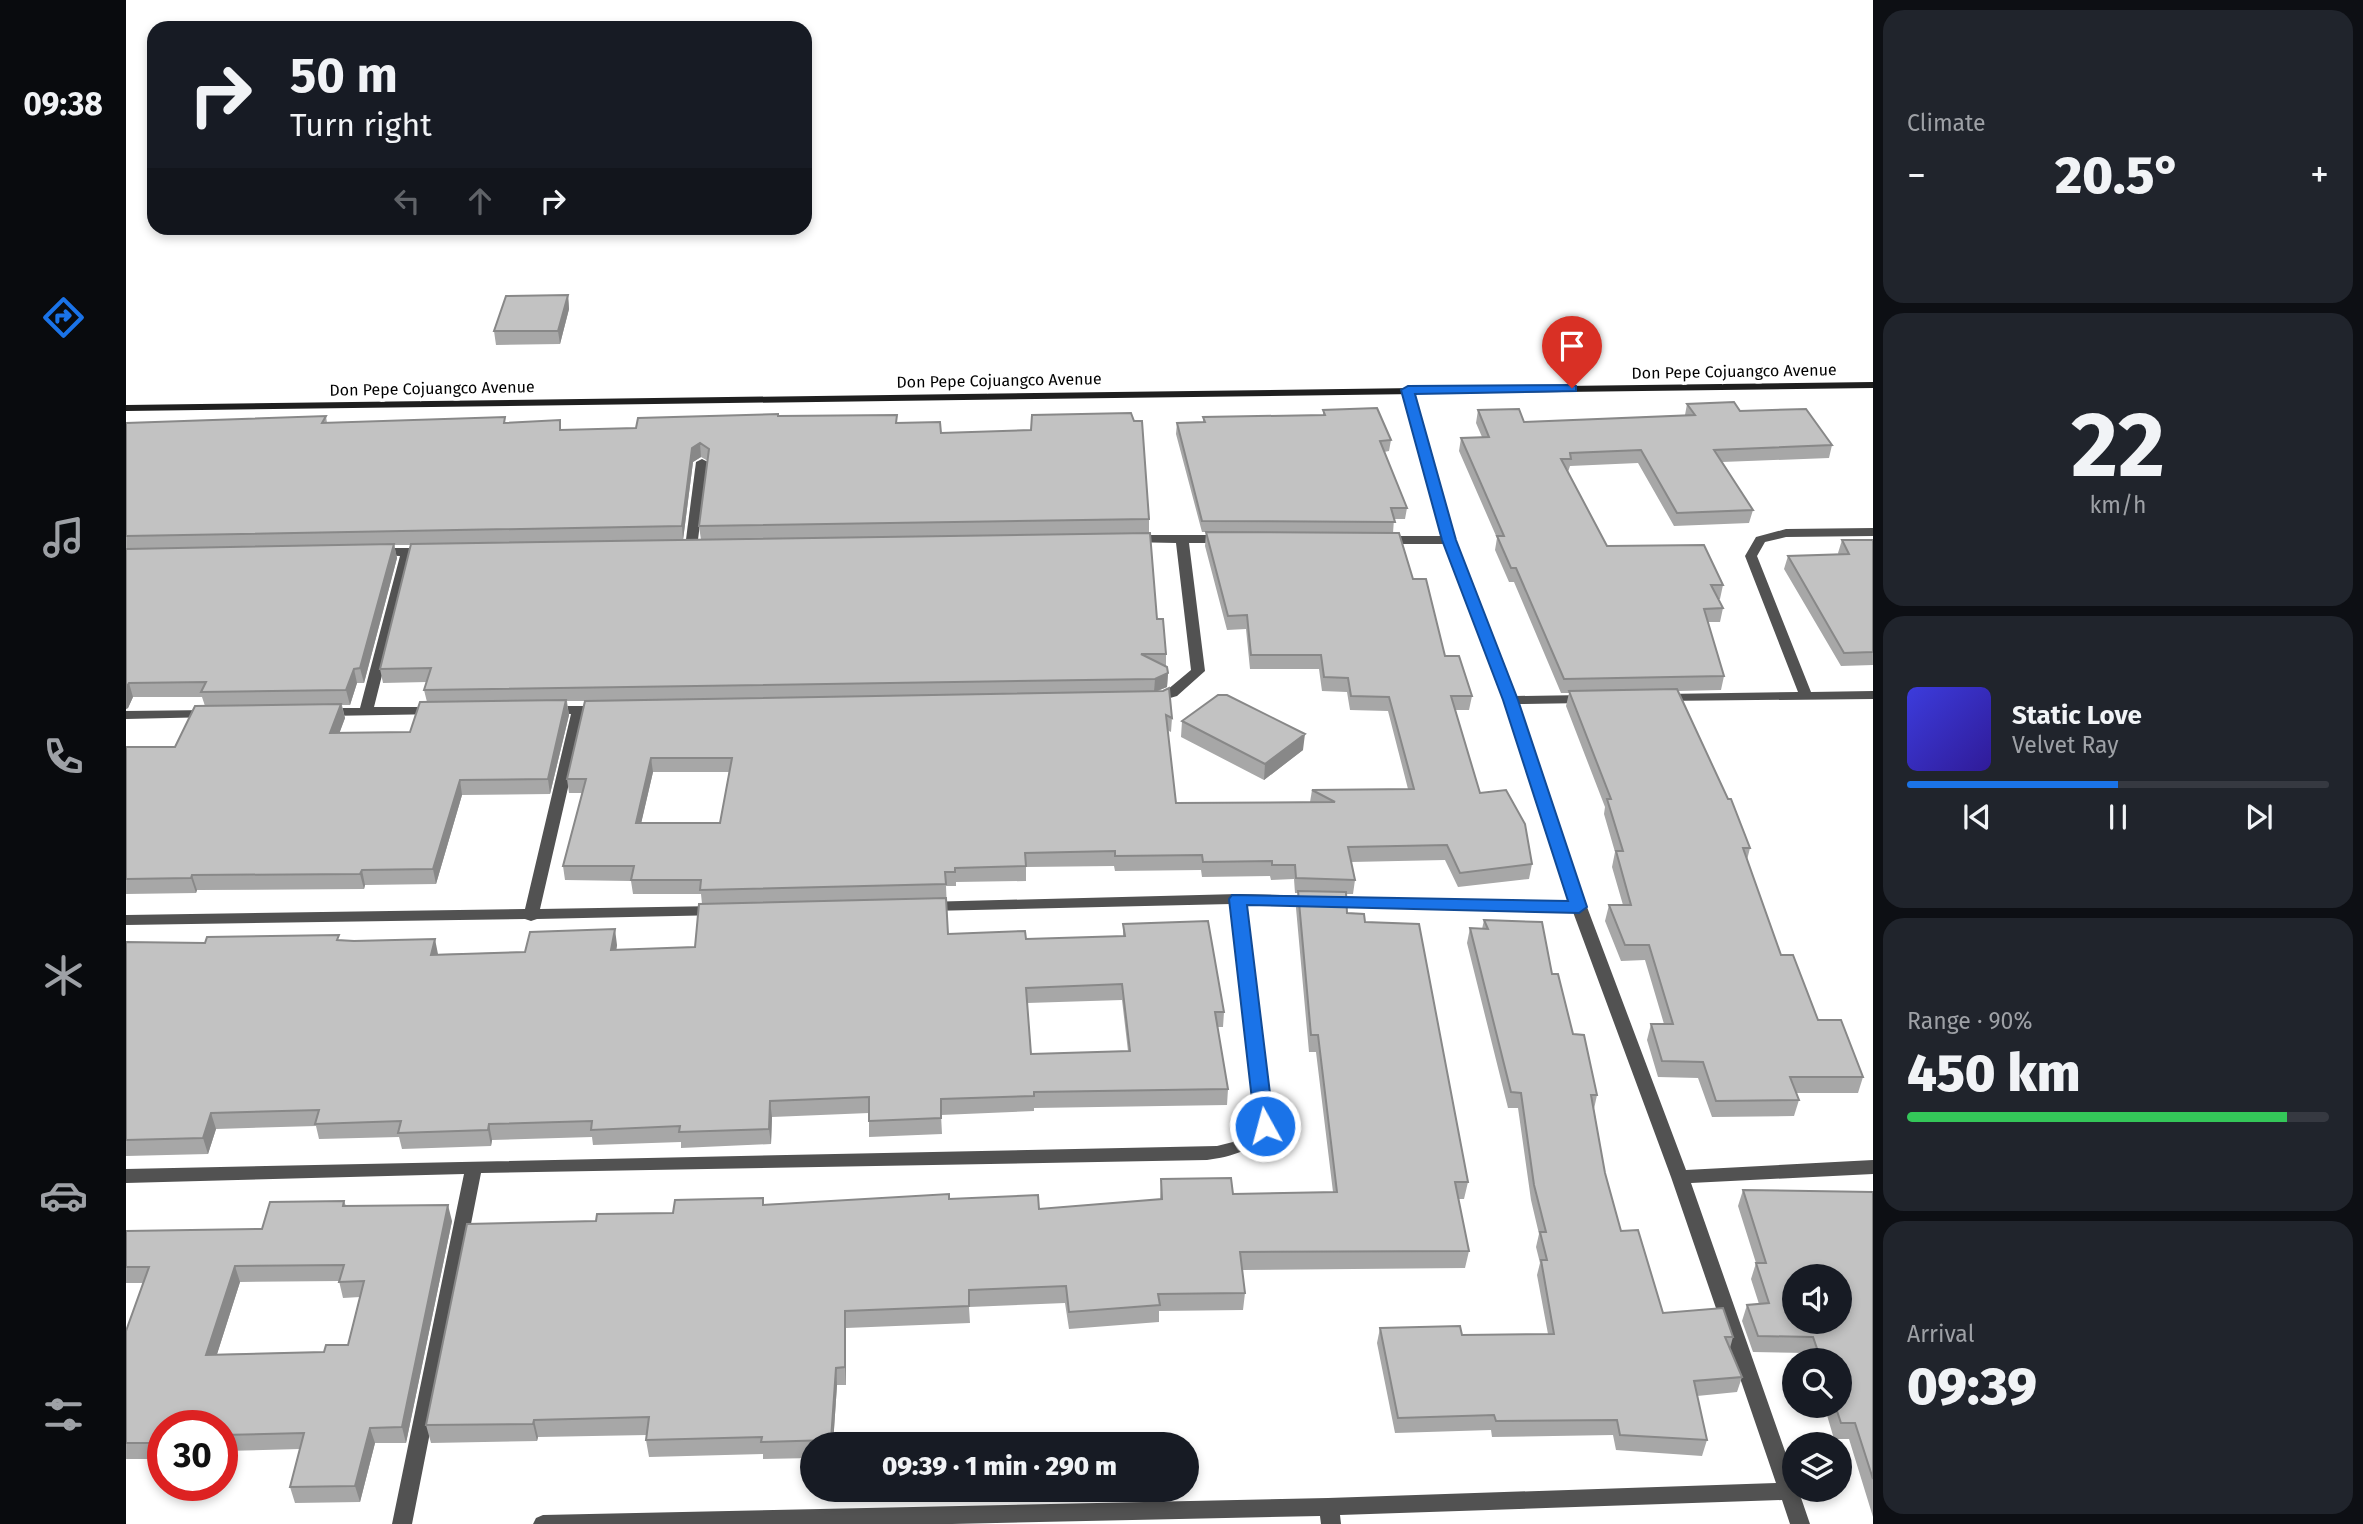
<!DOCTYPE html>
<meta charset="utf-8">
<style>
body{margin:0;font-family:"Fira Sans",sans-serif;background:#20242c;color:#f1f3f6;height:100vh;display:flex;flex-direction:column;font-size:26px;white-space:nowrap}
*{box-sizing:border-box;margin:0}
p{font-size:23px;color:#9ea1a6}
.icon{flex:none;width:38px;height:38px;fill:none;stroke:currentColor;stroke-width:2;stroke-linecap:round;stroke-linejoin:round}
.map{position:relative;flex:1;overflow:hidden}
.sheet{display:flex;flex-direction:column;gap:10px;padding:10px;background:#0d0f14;width:490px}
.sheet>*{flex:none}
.top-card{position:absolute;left:21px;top:21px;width:665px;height:214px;border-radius:21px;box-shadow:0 4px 10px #0003;background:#171b24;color:#f1f3f6;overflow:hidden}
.tools{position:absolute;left:1656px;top:1264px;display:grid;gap:14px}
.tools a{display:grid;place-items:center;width:70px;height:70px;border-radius:50%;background:#171b24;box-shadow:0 4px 10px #0003;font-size:35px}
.speed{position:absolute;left:21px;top:1410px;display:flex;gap:14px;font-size:35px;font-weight:700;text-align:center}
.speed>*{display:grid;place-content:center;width:91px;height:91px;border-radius:50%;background:#171b24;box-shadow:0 4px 10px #0003;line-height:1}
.speed .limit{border:10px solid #d22;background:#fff;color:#111}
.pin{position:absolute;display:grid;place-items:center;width:60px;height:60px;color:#fff;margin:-72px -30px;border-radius:50% 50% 50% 0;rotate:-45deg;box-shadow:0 0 7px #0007}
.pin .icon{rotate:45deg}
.me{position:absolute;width:77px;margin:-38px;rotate:353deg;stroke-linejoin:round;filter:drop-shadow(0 0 5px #0008)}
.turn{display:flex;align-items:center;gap:24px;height:147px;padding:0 28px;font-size:32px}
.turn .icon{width:91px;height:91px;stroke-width:2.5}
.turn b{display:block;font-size:49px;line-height:60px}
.lanes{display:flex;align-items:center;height:66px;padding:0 28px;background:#0003;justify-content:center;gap:35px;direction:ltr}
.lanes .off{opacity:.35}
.big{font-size:52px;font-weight:800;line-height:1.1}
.sheet .tile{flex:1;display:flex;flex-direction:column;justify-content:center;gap:10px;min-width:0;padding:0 24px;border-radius:21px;background:#20242c}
.sheet .dial{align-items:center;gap:0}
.dial b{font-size:91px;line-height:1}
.song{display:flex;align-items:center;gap:21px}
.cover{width:84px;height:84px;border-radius:10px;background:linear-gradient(135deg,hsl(240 70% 55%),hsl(250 70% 35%))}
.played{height:7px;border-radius:4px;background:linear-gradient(90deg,#1a73e8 50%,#363941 50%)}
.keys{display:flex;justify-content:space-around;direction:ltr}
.heat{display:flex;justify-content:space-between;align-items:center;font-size:38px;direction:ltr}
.charge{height:10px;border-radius:5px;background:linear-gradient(90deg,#34c759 90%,#363941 0)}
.trip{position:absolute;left:674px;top:1432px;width:399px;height:70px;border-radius:35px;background:#171b24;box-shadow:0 4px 10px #0003;font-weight:800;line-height:70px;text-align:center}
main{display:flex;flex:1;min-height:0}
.tab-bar{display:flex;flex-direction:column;width:126px;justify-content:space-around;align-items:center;background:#090b0e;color:#9ea1a6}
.tab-bar .icon{width:49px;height:49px}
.tab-bar .selected{color:#1a73e8}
.tab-bar b{font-size:32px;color:#f1f3f6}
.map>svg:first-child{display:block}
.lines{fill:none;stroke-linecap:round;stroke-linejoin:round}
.lane{fill:#525252;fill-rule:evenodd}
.street{fill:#525252;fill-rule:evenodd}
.secondary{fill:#1f1f1f;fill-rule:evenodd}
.wall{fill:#a7a7a7;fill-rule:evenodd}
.shaded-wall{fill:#888}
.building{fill:#c2c2c2;stroke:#888;stroke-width:2;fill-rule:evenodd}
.route{fill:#1a73e8;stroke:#114b97;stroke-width:2}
.labels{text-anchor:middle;stroke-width:7;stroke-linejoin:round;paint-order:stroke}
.far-street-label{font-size:16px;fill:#000;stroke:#fff}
</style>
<main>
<nav class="tab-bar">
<b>09:38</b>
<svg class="icon selected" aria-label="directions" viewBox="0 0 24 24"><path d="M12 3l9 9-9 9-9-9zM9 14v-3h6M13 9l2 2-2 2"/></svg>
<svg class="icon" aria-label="music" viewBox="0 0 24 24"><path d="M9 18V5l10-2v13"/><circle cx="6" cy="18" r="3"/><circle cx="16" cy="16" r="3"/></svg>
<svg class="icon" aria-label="phone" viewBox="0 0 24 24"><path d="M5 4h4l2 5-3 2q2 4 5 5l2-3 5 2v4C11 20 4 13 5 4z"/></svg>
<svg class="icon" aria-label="climate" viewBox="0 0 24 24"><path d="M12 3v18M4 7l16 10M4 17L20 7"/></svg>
<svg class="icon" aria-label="car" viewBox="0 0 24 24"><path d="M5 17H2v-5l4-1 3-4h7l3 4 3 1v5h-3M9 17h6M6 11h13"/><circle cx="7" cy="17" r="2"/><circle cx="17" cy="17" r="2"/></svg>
<svg class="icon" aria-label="filters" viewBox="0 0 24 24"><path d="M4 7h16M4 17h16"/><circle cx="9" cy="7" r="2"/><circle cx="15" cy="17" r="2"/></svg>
</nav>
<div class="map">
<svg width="1747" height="1524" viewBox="0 0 1747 1524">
<rect width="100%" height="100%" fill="#fff"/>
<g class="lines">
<path class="lane" d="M576 459 582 462 571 547 565 551 559 547 570 462Z"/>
<path class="street" d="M1282 387 1287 390 1329 540 1390 696 1459 695 1466 699 1459 703 1393 704 1461 907 1560 1170 1747 1160V1174L1565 1183 1668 1477V1489H1672L1684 1524H1664L1656 1500 1214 1515 1215 1524H1195L1194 1516 826 1524H407L410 1518 417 1515 1202 1498 1650 1483 1545 1177 1447 912 1120 904 1147 1126C1133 1149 1106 1157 1081 1160L355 1173 286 1524H266L338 1174 0 1183V1169L1091 1146 1107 1142 1130 1124 1105 904 803 911 798 910 795 906 798 902 1112 894 1444 902 1378 700 1318 544H1258L1252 540 1258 536H1316L1277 390Z
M1747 528V536L1660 537 1639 542 1631 556 1685 692 1747 691V699L1533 701 1531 698 1533 695 1538 694 1672 692 1619 556 1630 537 1660 529Z
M1006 535H1098L1104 539 1098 543H1063L1079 671 1051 696 1027 703 1020 699 1022 696 1041 690 1065 670 1050 543 1002 542 1000 539 1002 536Z
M250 548H300L306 552 300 556H286L248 707H310L315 708 317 711 315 714 201 716 194 712 201 708H234L274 556 246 555 244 552 246 549Z
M425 706H475L482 710 475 714H459L414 909 591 906 599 911 596 915 411 919 405 921 399 919 0 925V915L399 909 445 714 420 713 418 710 420 707Z
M83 710 90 714 88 717 0 719V711Z"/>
<path class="secondary" d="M1747 382V388L0 411V405Z"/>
</g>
<path class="wall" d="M442 295 443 309 434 344 370 345 368 331Z
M1561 404 1614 411 1706 445 1703 458 1596 462 1627 510 1623 523 1548 526 1512 463 1444 466 1442 472 1481 546 1597 585 1594 599H1592L1597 608 1594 622H1582L1598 676 1595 690 1552 691 1624 848 1621 860 1655 955 1692 1020 1737 1077 1732 1093H1670L1673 1100 1668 1116 1586 1117 1572 1078 1532 1077 1521 1040 1525 1024H1538L1519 960 1495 961 1479 921 1483 905H1497L1486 867 1489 852 1478 814 1479 807 1440 706 1443 693H1435L1388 582H1383L1369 550 1371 538 1333 451 1335 438 1356 437 1350 423 1352 410 1398 422 1559 415Z
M1197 410 1265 440 1263 451 1258 452 1281 508 1279 519H1268L1267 533 1319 656 1346 696 1343 710H1329L1354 793 1406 864 1403 879 1332 887 1319 860 1225 862 1229 880 1227 894H1220L1221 913 1239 922 1342 1182 1338 1199H1332L1343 1251 1339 1268 1116 1270 1119 1293 1117 1310 1033 1311V1322L943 1329 939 1303 843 1307 844 1323 720 1328V1385H711L707 1444H686V1458L637 1459V1454L523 1457 520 1440 521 1435 412 1437 411 1441 305 1443 300 1425 470 1221 638 1204 823 1199 913 1209 1034 1199 1035 1179 1107 1194 1207 1192 1190 1052H1183L1170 908 1172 893H1169L1168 879 1145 880 1144 876 1076 877 1075 870 989 871 988 866 900 867V881L830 882V886H820L822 934 900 939 997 936V924L1098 1012 1097 1027H1091L1102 1089 1101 1105 908 1108V1111L815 1115 816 1134 743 1137V1113L646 1117 645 1144 555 1148V1142L467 1145 466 1137 366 1140 365 1146 276 1149 273 1137 193 1139 190 1126 90 1129 82 1154 0 1156V942L79 943 214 940 312 954 399 952 491 945 490 950 569 947 576 904 575 894H507L505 881 439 880 437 866 456 793H443L441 779 459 701H441L443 715 424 794 336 795 310 884 239 885 238 889 71 890 70 893 0 894V747H49L79 706 76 697H7L2 708 0 709V423L200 416 201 423H380L436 430 510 428 652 416 771 423 815 433 1023 519V533L1031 619 1040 654V667L1042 673 1041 687 1032 691 1046 718 1045 732 1041 730 1050 803 1184 802 1186 790 1282 789 1262 711 1224 710 1221 692 1196 691 1193 669H1124L1120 629 1101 630 1079 546 1080 532H1076L1050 434 1051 423 1077 422V417L1197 415ZM575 457 582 461 573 526 575 540H557L567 462ZM268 545H285L254 669 257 683 301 682 298 690 301 702 284 732 213 733 219 718 216 705H224L231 683H238L271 558ZM527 772H603L594 823H515ZM996 1000 1002 1051 905 1054 901 1003Z
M1716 540H1747V665L1715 666 1658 569 1662 556 1713 555 1712 553Z
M1056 721 1177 750 1138 780 1055 737Z
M1358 920 1426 974 1447 1034 1471 1095 1468 1109 1479 1173 1495 1231 1537 1313 1607 1337 1604 1348 1616 1377 1611 1392 1571 1396 1581 1440 1576 1456 1490 1450 1487 1435 1366 1437 1365 1430 1269 1433 1251 1343 1254 1328 1336 1335 1422 1334 1411 1275 1414 1263 1410 1247 1413 1234 1405 1200 1392 1108H1382L1341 943 1344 928 1356 929Z
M1617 1190 1747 1192V1517L1723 1439H1708L1698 1405H1713V1360H1684L1682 1353 1627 1352 1616 1321 1621 1305 1633 1304 1625 1279 1630 1263 1612 1206Z
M218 1201 220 1206 326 1221 280 1443H249L234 1502 169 1503 164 1487 174 1449 96 1451V1426H37V1459H0V1331L17 1283H0V1231L136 1229ZM213 1281 217 1298 234 1297 222 1345 198 1352 91 1354 114 1282Z"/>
<path class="shaded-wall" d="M442 295 443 309 434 344 432 331Z
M574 443 575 457 567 462 557 540 556 526 566 448Z
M268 544 271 558 238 683 234 668Z
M228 669 231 683 224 705 220 690Z
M1042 673 1041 687 1028 692 1029 679Z
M3 683 7 697 2 708 0 709V688Z
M440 700 443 715 424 794 422 779Z
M215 704 219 718 208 748 204 733Z
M1179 734 1177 750 1138 780 1139 764Z
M525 758 527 772 512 837 510 823Z
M334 780 336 795 310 884 307 869Z
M236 870 239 885 238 889 234 874Z
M66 875 71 890 70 893 65 878Z
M489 929 491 945 488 965 485 950Z
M309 939 312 954 305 955Z
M644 1101 646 1117 645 1144 643 1129Z
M85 1113 90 1129 82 1154 77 1138Z
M363 1124 366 1140 365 1146 362 1130Z
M322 1205 326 1221 280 1443 276 1427Z
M109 1266 114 1282 86 1370 80 1355Z
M719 1311 720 1328V1385L719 1367Z
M710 1368 711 1385 707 1444H706Z
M408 1420 412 1437 411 1441 407 1424Z
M244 1428 249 1443 234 1502 229 1486Z"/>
<path class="building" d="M442 295 432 331H368L380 296Z
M1608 402 1614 411 1680 409 1706 445 1588 450 1627 510 1551 513 1515 450 1444 453 1445 459H1435L1481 546 1578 545 1597 585H1585L1597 608 1578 609 1598 676 1438 679 1390 568H1385L1371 536H1378L1335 438 1363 437 1352 410 1393 409 1398 422 1569 415 1561 404Z
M1251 408 1265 440 1254 441 1281 508H1265L1269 522 1076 521 1051 423 1079 422 1077 417 1199 415 1197 410Z
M1005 413 1008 421H1016L1023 519 573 526 583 449 574 443 566 448 556 526 0 536V423L200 416 196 423 379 417 378 423 434 420V430L510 428 512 418 652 414V416L771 415 770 423 814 422 815 433 905 430 906 415Z
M1080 532 1273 533 1287 579H1300L1319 656H1333L1346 696H1325L1354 793 1380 790 1399 824 1406 864 1334 873 1321 845 1222 847 1229 880 1170 878 1169 865H1146V861L1077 862 1076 855 989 856V851L899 853 900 866 829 868V872H819L820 884 574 890 575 880H505L508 866H437L460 779H441L459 701 1037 691 1043 688 1046 718 1040 715 1050 803 1209 802 1186 790 1288 789 1263 697 1225 696 1222 678 1198 677 1195 655H1125L1121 615 1102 616ZM525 758H606L594 823H510Z
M1024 533 1031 619H1037L1040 654H1015L1041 667 1042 673 1029 679 298 690 305 668 254 669 285 544Z
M1716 540H1747V652L1718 653 1662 556 1723 554Z
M268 544 234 668 228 669 220 690 75 692 80 682 3 683 0 688V549Z
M1551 689 1602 799H1605L1624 848H1617L1655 955H1667L1692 1020H1715L1737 1077H1664L1673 1100 1590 1101 1577 1062 1536 1061 1525 1024H1547L1523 945H1499L1483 905H1505L1490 851H1497L1481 799H1485L1443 691Z
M1092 695H1101L1179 734 1139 764 1056 721Z
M440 700 422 779 334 780 307 869 236 870 234 874 66 875 65 878 0 879V747H49L69 706 215 704 204 733 284 732 294 702Z
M1172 891 1220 892 1221 913 1238 914 1239 922 1293 924 1342 1182H1329L1343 1251 1114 1252 1119 1293 1032 1294 1034 1305 943 1312 940 1286 843 1290V1306L719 1311V1367L710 1368 705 1440 635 1442 636 1437 520 1440 523 1417 408 1420 407 1424 300 1425 341 1224 470 1221 471 1214 547 1213 549 1200 637 1198V1205L823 1194V1199L912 1195 913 1209 1036 1199 1035 1179 1105 1178 1107 1194 1211 1192 1192 1035H1185Z
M820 898 822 934 899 931 900 939 999 936 997 924 1082 921 1098 1012H1089L1102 1089 908 1092V1096L815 1099V1118L743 1121V1097L644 1101 643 1129 553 1132 554 1126 465 1130 466 1121 363 1124 362 1130 272 1133 275 1121 189 1124 193 1110 85 1113 77 1138 0 1140V942L79 943 81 937 213 935 211 940 228 941 309 939 305 955 399 952 404 932 489 929 485 950 569 947 573 904ZM996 984 1004 1051 905 1054 900 988Z
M1358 920 1416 922 1426 974H1432L1447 1034 1458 1035 1471 1095H1465L1479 1173 1495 1231 1512 1230 1537 1313 1597 1308 1607 1337H1599L1616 1377 1568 1381 1581 1440 1494 1435 1491 1420 1370 1421 1368 1415 1272 1418 1254 1328 1334 1326 1336 1335 1428 1334 1415 1260H1421L1414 1232H1420L1408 1185 1395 1093 1385 1092 1344 928 1362 929Z
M1617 1190 1747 1192V1479L1729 1423H1715L1709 1405H1713V1360H1695L1687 1337 1632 1336 1621 1305 1643 1303 1630 1263H1640ZM1668 1276H1713V1321H1668Z
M218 1201 217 1206 322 1205 276 1427 244 1428 229 1486 164 1487 178 1433 96 1435V1426H37V1443H0V1331L23 1267H0V1231L136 1229 144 1202ZM218 1265 213 1282 238 1281 222 1345H200L198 1352 80 1355 109 1266Z"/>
<path class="route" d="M1446 385 1450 386V391L1289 394 1330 540 1392 700 1461 907 1453 913 1121 905 1148 1126 1146 1131 1139 1133 1132 1131 1129 1126 1103 899 1106 895 1442 901 1377 700 1316 540 1275 390 1282 386Z"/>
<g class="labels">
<g class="far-street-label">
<text transform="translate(1608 371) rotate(-1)" y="6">Don Pepe Cojuangco Avenue</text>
<text transform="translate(873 380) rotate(-1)" y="6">Don Pepe Cojuangco Avenue</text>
<text transform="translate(306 388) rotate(-1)" y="6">Don Pepe Cojuangco Avenue</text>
</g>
</g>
</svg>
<div class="tools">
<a><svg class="icon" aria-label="sound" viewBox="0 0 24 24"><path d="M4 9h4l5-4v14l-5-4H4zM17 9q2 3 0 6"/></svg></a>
<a><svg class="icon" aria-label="search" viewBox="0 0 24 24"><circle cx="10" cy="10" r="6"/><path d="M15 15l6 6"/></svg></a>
<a><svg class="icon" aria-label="layers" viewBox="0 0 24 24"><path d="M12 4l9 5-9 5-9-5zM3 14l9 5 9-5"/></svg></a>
</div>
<div class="speed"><div class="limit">30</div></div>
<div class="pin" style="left:1446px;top:388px;background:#d93025"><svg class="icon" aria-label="arrive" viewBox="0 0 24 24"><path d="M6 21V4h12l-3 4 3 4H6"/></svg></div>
<svg class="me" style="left:1139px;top:1126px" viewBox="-20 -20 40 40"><circle r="17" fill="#1a73e8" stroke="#fff" stroke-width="3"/><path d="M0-11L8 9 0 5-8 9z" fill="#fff"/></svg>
<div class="trip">09:39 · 1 min · 290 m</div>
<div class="top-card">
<div class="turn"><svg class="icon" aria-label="right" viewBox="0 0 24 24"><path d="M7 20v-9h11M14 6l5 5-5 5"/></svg><div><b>50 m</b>Turn right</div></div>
<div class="lanes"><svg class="icon off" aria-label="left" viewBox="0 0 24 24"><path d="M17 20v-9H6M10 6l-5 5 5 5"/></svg><svg class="icon off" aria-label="ahead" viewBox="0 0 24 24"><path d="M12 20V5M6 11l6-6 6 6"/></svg><svg class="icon" aria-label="right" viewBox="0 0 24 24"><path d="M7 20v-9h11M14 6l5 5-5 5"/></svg></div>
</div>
</div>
<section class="sheet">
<div class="tile"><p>Climate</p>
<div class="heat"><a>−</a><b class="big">20.5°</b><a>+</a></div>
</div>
<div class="tile dial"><b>22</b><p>km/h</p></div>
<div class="tile">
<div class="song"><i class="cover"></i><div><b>Static Love</b><p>Velvet Ray</p></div></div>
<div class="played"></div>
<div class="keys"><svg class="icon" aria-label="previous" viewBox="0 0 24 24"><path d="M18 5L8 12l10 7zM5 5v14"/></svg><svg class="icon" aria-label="pause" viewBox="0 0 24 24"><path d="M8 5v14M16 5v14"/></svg><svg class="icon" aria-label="next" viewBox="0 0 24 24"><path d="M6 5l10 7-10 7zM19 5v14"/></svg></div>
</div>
<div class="tile"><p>Range · 90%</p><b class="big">450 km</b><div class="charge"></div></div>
<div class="tile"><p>Arrival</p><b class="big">09:39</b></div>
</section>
</main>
